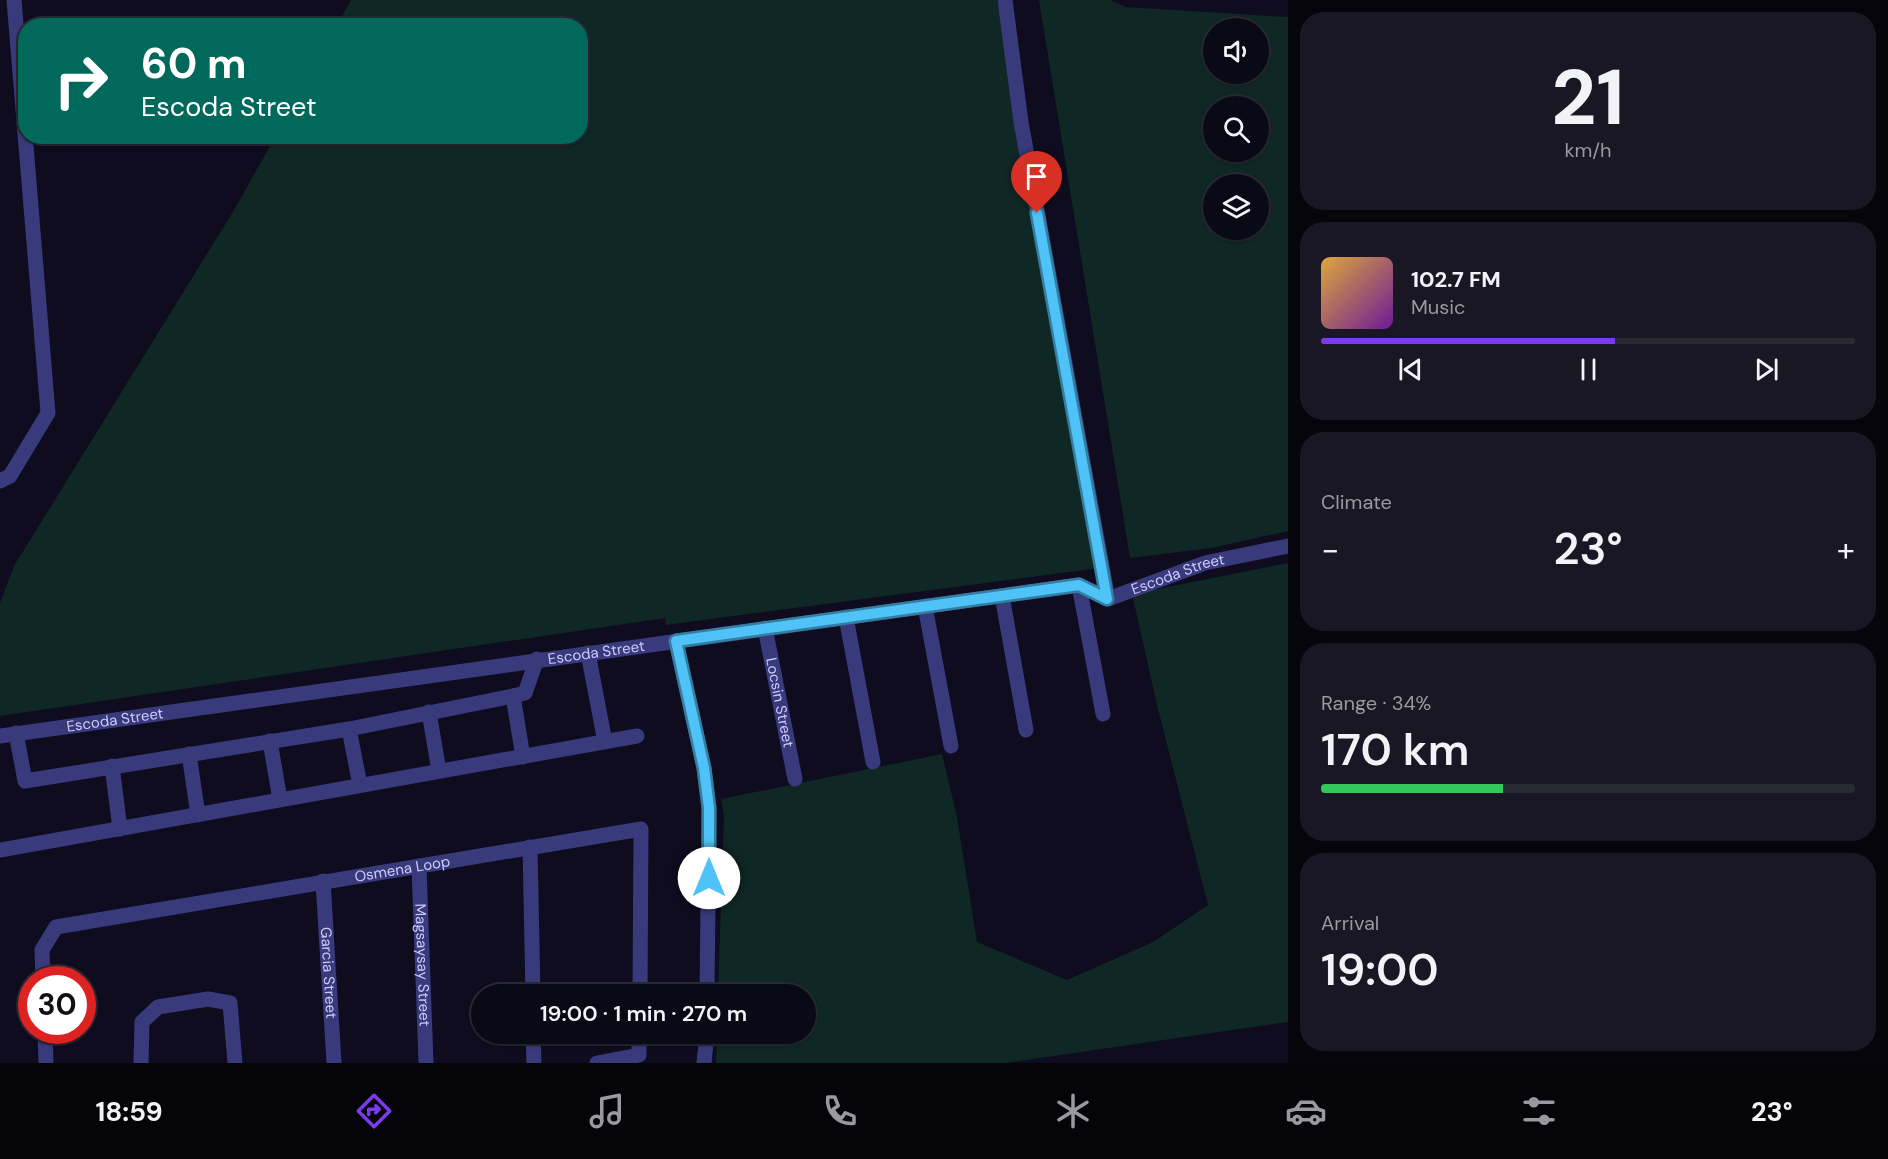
<!DOCTYPE html>
<meta charset="utf-8">
<style>
body{margin:0;font-family:"DM Sans",sans-serif;background:#181723;color:#f1f3f6;height:100vh;display:flex;flex-direction:column;font-size:22px;white-space:nowrap}
*{box-sizing:border-box;margin:0}
p{font-size:20px;color:#999aa1}
.icon{flex:none;width:33px;height:33px;fill:none;stroke:currentColor;stroke-width:2;stroke-linecap:round;stroke-linejoin:round}
.map{position:relative;flex:1;overflow:hidden}
.side{display:flex;flex-direction:column;gap:12px;padding:12px;background:#06050c;width:600px}
.side>*{flex:none}
.guide{position:absolute;left:18px;top:18px;width:570px;height:126px;border-radius:24px;box-shadow:0 2px 4px #0004,0 0 0 2px #2a2a35;background:#00695c;color:#fff;overflow:hidden}
.buttons{position:absolute;left:1203px;top:18px;display:grid;gap:12px}
.buttons a{display:grid;place-items:center;width:66px;height:66px;border-radius:50%;background:#0a0916;box-shadow:0 2px 4px #0004,0 0 0 2px #2a2a35;font-size:30px}
.speed{position:absolute;left:18px;top:966px;display:flex;gap:12px;font-size:30px;font-weight:700;text-align:center}
.speed>*{display:grid;place-content:center;width:78px;height:78px;border-radius:50%;background:#0a0916;box-shadow:0 2px 4px #0004,0 0 0 2px #2a2a35;line-height:1}
.speed .limit{border:9px solid #d22;background:#fff;color:#111}
.pin{position:absolute;display:grid;place-items:center;width:51px;height:51px;color:#fff;margin:-62px -26px;border-radius:50% 50% 50% 0;rotate:-45deg;box-shadow:0 0 6px #0007}
.pin .icon{rotate:45deg}
.me{position:absolute;width:66px;margin:-33px;rotate:0deg;stroke-linejoin:round;filter:drop-shadow(0 0 4px #0008)}
.turn{display:flex;align-items:center;gap:21px;height:126px;padding:0 24px;font-size:27px}
.turn .icon{width:78px;height:78px;stroke-width:2.5}
.turn b{display:block;font-size:42px;line-height:51px}
.big{font-size:45px;font-weight:600;line-height:1.1}
.side .tile{flex:1;display:flex;flex-direction:column;justify-content:center;gap:9px;min-width:0;padding:0 21px;border-radius:24px;background:#181723}
.side .dial{align-items:center;gap:0}
.dial b{font-size:78px;line-height:1}
.song{display:flex;align-items:center;gap:18px}
.cover{width:72px;height:72px;border-radius:9px;background:linear-gradient(135deg,hsl(40 70% 55%),hsl(280 70% 35%))}
.played{height:6px;border-radius:3px;background:linear-gradient(90deg,#7c3aed 55%,#2a2a35 55%)}
.keys{display:flex;justify-content:space-around;direction:ltr}
.heat{display:flex;justify-content:space-between;align-items:center;font-size:33px;direction:ltr}
.charge{height:9px;border-radius:4px;background:linear-gradient(90deg,#34c759 34%,#2a2a35 0)}
.trip{position:absolute;left:471px;top:984px;width:345px;height:60px;border-radius:30px;background:#0a0916;box-shadow:0 2px 4px #0004,0 0 0 2px #2a2a35;font-weight:600;line-height:60px;text-align:center}
.tabs{display:flex;height:96px;justify-content:space-around;align-items:center;background:#040409;color:#999aa1}
.tabs .icon{width:42px;height:42px}
.tabs .selected{color:#7c3aed}
.tabs b{font-size:27px;color:#f1f3f6}
main{display:flex;flex:1;min-height:0}
.map>svg:first-child{display:block}
.green{fill:#0f2725;fill-rule:evenodd}
.lines{fill:none;stroke-linecap:round;stroke-linejoin:round}
.service{stroke:#383a7c;stroke-width:15}
.minor{stroke:#383a7c;stroke-width:15}
.tertiary{stroke:#383a7c;stroke-width:15}
.route-casing{stroke:#337fa1;stroke-width:15}
.route{stroke:#4fc3f7;stroke-width:10}
.labels{text-anchor:middle;stroke-width:6;stroke-linejoin:round;paint-order:stroke}
.street-label{font-size:15px;fill:#cccafe;stroke:#0e0c1e}
</style>
<main>
<div class="map">
<svg width="1288" height="1063" viewBox="0 0 1288 1063">
<rect width="100%" height="100%" fill="#0e0c1e"/>
<path class="green" d="M351 0H997L1107 567 666 625 665 618 0 716V603L14 566 234 210 275 137 580 136V26L337 25Z
M1039 0H1110L1126 7 1288 17V531L1211 548 1130 558ZM1258 28V74H1214V28ZM1258 106V152H1214V106ZM1258 184V230H1214V184Z
M1288 563V1022L1006 1063H716L717 1034H806V994H718L724 816 721 799 942 754 957 817 977 942 1067 980 1153 942 1208 905 1158 709 1132 594Z"/>
<g class="lines">
<path class="service" d="M513 696 523 757
M429 712 439 771
M349 729 360 785
M270 741 280 800
M189 754 198 815
M112 766 120 829
M0 850 637 736"/>
<g class="minor">
<path d="M1005 0 1021 122 1108 599"/>
<path d="M0 481 10 476 48 413 14 0"/>
<path d="M1079 585 1103 714"/>
<path d="M1002 596 1026 730"/>
<path d="M925 606 951 746"/>
<path d="M846 617 873 762"/>
<path id="s1" d="M765 628 795 779"/>
<path d="M676 641 704 768 709 808 707 994"/>
<path d="M588 653 605 742"/>
<path d="M16 733 25 781 349 729 513 696 525 693 537 659"/>
<path d="M530 847 533 994"/>
<path id="s2" d="M419 866 426 1063"/>
<path id="s3" d="M323 881 334 1063"/>
<path id="s4" d="M43 980 42 950 56 927 641 829 640 994"/>
<path d="M45 1030 46 1063"/>
<path d="M533 1034 534 1063"/>
<path d="M141 1063 142 1022 158 1007 208 999 230 1003 235 1063"/>
<path d="M597 1063 639 1055V1034"/>
<path d="M704 1063 707 1034"/>
</g>
<path class="tertiary" id="s5" d="M0 736 1079 585 1108 599 1205 563 1288 546"/>
</g>
<g class="lines">
<defs>
<path id="route" d="M709 878V808L704 768 676 641 1079 585 1107 599 1037 213"/>
</defs>
<use href="#route" class="route-casing"/>
<use href="#route" class="route"/>
</g>
<g class="labels">
<g class="street-label">
<text dy="5" stroke="none"><textPath href="#s5" startOffset="1196">Escoda Street</textPath></text>
<text dy="5" stroke="none"><textPath href="#s5" startOffset="602">Escoda Street</textPath></text>
<text dy="5" stroke="none"><textPath href="#s1" startOffset="76">Locsin Street</textPath></text>
<text dy="5" stroke="none"><textPath href="#s5" startOffset="116">Escoda Street</textPath></text>
<text dy="5" stroke="none"><textPath href="#s4" startOffset="408">Osmena Loop</textPath></text>
<text dy="5" stroke="none"><textPath href="#s2" startOffset="99">Magsaysay Street</textPath></text>
<text dy="5" stroke="none"><textPath href="#s3" startOffset="92">Garcia Street</textPath></text>
</g>
</g>
</svg>
<div class="buttons">
<a><svg class="icon" aria-label="sound" viewBox="0 0 24 24"><path d="M4 9h4l5-4v14l-5-4H4zM17 9q2 3 0 6"/></svg></a>
<a><svg class="icon" aria-label="search" viewBox="0 0 24 24"><circle cx="10" cy="10" r="6"/><path d="M15 15l6 6"/></svg></a>
<a><svg class="icon" aria-label="layers" viewBox="0 0 24 24"><path d="M12 4l9 5-9 5-9-5zM3 14l9 5 9-5"/></svg></a>
</div>
<div class="speed"><div class="limit">30</div></div>
<div class="pin" style="left:1037px;top:213px;background:#d93025"><svg class="icon" aria-label="arrive" viewBox="0 0 24 24"><path d="M6 21V4h12l-3 4 3 4H6"/></svg></div>
<svg class="me" style="left:709px;top:878px" viewBox="-20 -20 40 40"><circle r="19" fill="#fff"/><path d="M0-13L10 11 0 6-10 11z" fill="#4fc3f7"/></svg>
<div class="trip">19:00 · 1 min · 270 m</div>
<div class="guide">
<div class="turn"><svg class="icon" aria-label="right" viewBox="0 0 24 24"><path d="M7 20v-9h11M14 6l5 5-5 5"/></svg><div><b>60 m</b>Escoda Street</div></div>
</div>
</div>
<section class="side">
<div class="tile dial"><b>21</b><p>km/h</p></div>
<div class="tile">
<div class="song"><i class="cover"></i><div><b>102.7 FM</b><p>Music</p></div></div>
<div class="played"></div>
<div class="keys"><svg class="icon" aria-label="previous" viewBox="0 0 24 24"><path d="M18 5L8 12l10 7zM5 5v14"/></svg><svg class="icon" aria-label="pause" viewBox="0 0 24 24"><path d="M8 5v14M16 5v14"/></svg><svg class="icon" aria-label="next" viewBox="0 0 24 24"><path d="M6 5l10 7-10 7zM19 5v14"/></svg></div>
</div>
<div class="tile"><p>Climate</p>
<div class="heat"><a>−</a><b class="big">23°</b><a>+</a></div>
</div>
<div class="tile"><p>Range · 34%</p><b class="big">170 km</b><div class="charge"></div></div>
<div class="tile"><p>Arrival</p><b class="big">19:00</b></div>
</section>
</main>
<nav class="tabs">
<b>18:59</b>
<svg class="icon selected" aria-label="directions" viewBox="0 0 24 24"><path d="M12 3l9 9-9 9-9-9zM9 14v-3h6M13 9l2 2-2 2"/></svg>
<svg class="icon" aria-label="music" viewBox="0 0 24 24"><path d="M9 18V5l10-2v13"/><circle cx="6" cy="18" r="3"/><circle cx="16" cy="16" r="3"/></svg>
<svg class="icon" aria-label="phone" viewBox="0 0 24 24"><path d="M5 4h4l2 5-3 2q2 4 5 5l2-3 5 2v4C11 20 4 13 5 4z"/></svg>
<svg class="icon" aria-label="climate" viewBox="0 0 24 24"><path d="M12 3v18M4 7l16 10M4 17L20 7"/></svg>
<svg class="icon" aria-label="car" viewBox="0 0 24 24"><path d="M5 17H2v-5l4-1 3-4h7l3 4 3 1v5h-3M9 17h6M6 11h13"/><circle cx="7" cy="17" r="2"/><circle cx="17" cy="17" r="2"/></svg>
<svg class="icon" aria-label="filters" viewBox="0 0 24 24"><path d="M4 7h16M4 17h16"/><circle cx="9" cy="7" r="2"/><circle cx="15" cy="17" r="2"/></svg>
<b>23°</b>
</nav>
